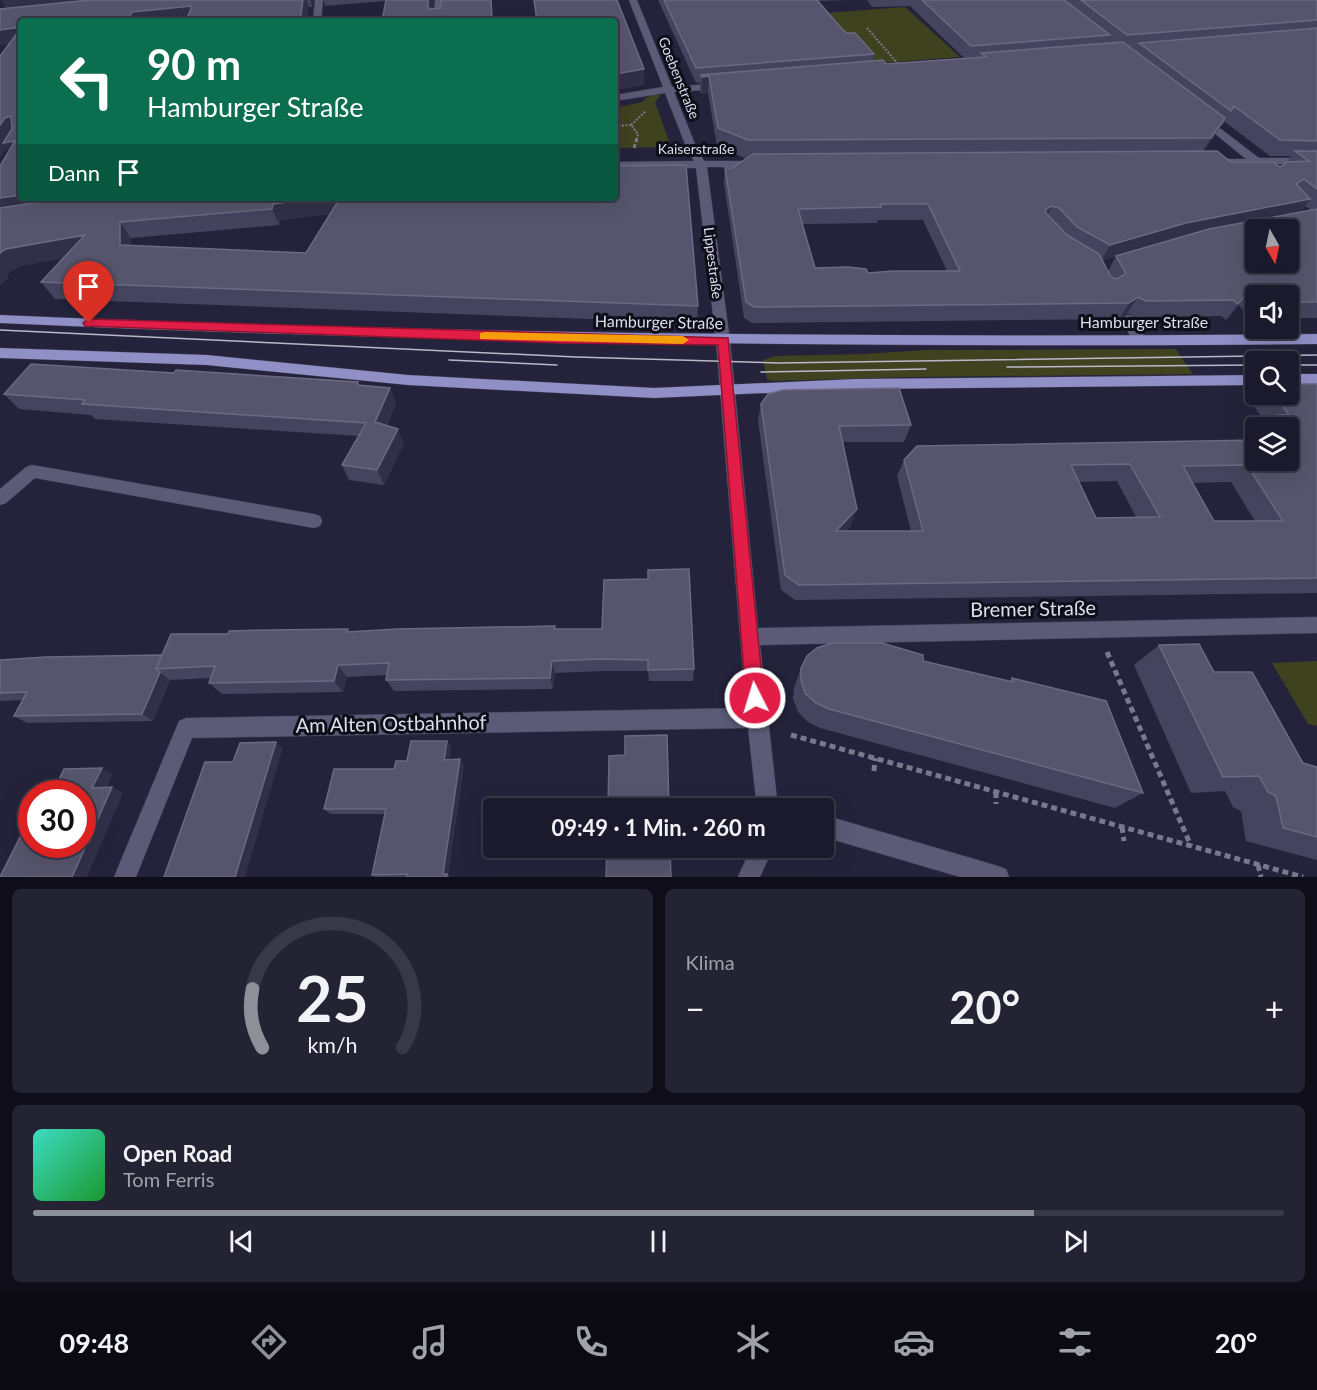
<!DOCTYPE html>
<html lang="de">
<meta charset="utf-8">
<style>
body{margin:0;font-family:Lato,sans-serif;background:#242334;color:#f1f3f6;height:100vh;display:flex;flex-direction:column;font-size:22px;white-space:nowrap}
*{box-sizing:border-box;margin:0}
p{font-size:20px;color:#a0a1a9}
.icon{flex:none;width:33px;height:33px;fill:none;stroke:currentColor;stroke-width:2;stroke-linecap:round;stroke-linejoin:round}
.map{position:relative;height:877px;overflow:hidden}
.sheet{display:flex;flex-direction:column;gap:12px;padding:12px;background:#0f0e18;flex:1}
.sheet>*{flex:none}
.top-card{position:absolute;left:18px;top:18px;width:600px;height:183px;border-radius:6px;box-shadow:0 6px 24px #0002,0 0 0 2px #393848;background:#0b6e4f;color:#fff;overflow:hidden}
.needle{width:39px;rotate:171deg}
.buttons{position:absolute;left:1245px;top:219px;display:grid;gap:12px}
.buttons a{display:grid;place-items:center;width:54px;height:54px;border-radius:6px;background:#1b1a2c;box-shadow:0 6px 24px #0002,0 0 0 2px #393848;font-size:30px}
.speed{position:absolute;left:18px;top:780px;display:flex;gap:12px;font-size:30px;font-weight:700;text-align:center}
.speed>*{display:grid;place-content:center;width:78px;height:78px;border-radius:50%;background:#1b1a2c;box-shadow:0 6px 24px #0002,0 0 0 2px #393848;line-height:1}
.speed .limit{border:9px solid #d22;background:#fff;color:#111}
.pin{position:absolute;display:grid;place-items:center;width:51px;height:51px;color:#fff;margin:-62px -26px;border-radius:50% 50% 50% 0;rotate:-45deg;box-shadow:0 0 6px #0007}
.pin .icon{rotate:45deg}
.me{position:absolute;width:66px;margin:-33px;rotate:355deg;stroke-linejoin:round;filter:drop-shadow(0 0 4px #0008)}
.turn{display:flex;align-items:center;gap:21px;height:126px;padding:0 30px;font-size:27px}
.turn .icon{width:78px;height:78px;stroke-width:2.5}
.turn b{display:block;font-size:42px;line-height:51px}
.then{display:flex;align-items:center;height:57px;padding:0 30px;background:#0003;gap:12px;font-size:22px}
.big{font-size:45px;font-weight:700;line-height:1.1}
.sheet .widget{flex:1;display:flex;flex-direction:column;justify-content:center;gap:9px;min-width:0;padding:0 21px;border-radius:9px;background:#242334}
.sheet .dial{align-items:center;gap:0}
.dial svg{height:156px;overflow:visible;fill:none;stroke:#393848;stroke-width:7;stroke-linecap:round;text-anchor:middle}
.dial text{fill:#f1f3f6;stroke:none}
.song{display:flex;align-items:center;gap:18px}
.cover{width:72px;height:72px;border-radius:9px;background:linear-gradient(135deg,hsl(170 70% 55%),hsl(130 70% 35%))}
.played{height:6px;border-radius:3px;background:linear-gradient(90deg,#8c9099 80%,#393848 80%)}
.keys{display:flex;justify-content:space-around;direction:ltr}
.heat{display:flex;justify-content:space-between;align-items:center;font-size:33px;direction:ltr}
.sheet .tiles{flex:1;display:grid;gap:12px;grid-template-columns:1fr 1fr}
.widget:last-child{grid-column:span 2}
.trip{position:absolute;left:483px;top:798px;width:351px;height:60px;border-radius:6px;background:#1b1a2c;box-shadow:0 6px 24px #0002,0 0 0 2px #393848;font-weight:700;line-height:60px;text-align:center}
.dock{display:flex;height:96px;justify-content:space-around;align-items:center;background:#0b0a12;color:#a0a1a9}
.dock .icon{width:42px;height:42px}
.dock .selected{color:#8c9099}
.dock b{font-size:27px;color:#f1f3f6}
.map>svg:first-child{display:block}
.green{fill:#3f421f}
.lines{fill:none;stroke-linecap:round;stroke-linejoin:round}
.minor-casing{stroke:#403d52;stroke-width:1}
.major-casing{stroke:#403d52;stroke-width:1}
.path-far2{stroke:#79788d;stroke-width:2;stroke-dasharray:2 1.5;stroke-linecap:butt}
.path-far1{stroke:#79788d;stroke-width:3;stroke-dasharray:4 2;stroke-linecap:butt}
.path{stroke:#79788d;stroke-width:5;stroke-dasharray:6 4;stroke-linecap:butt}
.minor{fill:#5b5b77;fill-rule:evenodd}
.major{fill:#908fc6;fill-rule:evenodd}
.tram{stroke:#b8b8ca;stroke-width:1.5}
.wall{fill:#45445e;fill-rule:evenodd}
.shaded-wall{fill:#313049}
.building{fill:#56556d;stroke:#6b6a82;stroke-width:1.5;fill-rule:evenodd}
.route{fill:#e11d48;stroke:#92132f;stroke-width:1.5}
.slow{fill:#f59e0b}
.labels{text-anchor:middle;stroke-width:6;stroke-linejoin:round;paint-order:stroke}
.far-street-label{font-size:14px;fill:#dde;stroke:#0e0e18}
.street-label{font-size:16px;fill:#dde;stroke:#0e0e18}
.near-street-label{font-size:20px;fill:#dde;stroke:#0e0e18}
</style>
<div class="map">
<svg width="1317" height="877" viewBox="0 0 1317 877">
<rect width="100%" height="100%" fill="#24233b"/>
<path class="green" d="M905 7 960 57 868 64 826 13Z
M652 93 661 95 655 102 671 147 615 148V108L642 102Z
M1176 349 1193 374 910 377 772 381 767 379 763 360 775 356 864 354 926 350Z
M1317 661V726L1308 724 1272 663Z"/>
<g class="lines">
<defs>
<path id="minor" d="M315 0H323L321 21H313Z
M435 0H443L441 21H433Z
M629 0H637L672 87 719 83 723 86 719 89 674 92 697 149 704 161H759L764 164 759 167H707L730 341 758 628 1317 617V633L760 645 778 808H757L748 728 192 738 136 877H114L179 721 186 718 746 708 716 341 696 168H615V162L694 161 687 149 665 93 615 101V95L663 87Z
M1198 116H1204L1259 158H1317V164H1208V160L1212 159H1246L1198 120Z
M1127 315 1132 316 1147 341 1145 344H1135L1133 341 1121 319Z
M32 465 314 514 320 516 322 521 320 526 314 528 35 478 6 503 0 505V489L26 467Z
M824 815 998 866 1006 869 1009 877H960L824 837Z
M751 848H773L760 877H738Z"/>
<path id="major" d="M0 315C439 334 878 338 1317 334V344C878 348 439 343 0 323Z
M0 348 207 355 408 375 654 388 856 379 1256 375V385L856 389 654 398 408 385 207 365 0 358Z
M1288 374H1317V384H1288Z"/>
</defs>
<use href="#minor" class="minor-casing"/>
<use href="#major" class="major-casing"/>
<path class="path-far2" d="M867 28 899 65
M631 125 646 111
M615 126 631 125 638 134 637 139"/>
<path class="path-far1" d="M634 148 637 138"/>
<path class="path" d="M1107 652 1191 846
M791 735 1303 877
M874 771 875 758
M996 792V804
M1122 827 1124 841
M1258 865 1261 877"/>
<use href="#minor" class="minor"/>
<use href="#major" class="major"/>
<path class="tram" d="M0 330 576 357 779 363 1317 355
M449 360 557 365
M1288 365H1317
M1007 367 1256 365
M761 372 926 369"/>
</g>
<path class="wall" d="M2 0H313L312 7H309L21 21V198H615L698 306 697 323 55 299 41 282 64 258 20 266 9 272 7 279 9 151 7 148 9 44 0 45 6 8ZM330 214 306 253 131 246V238L279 225 281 220Z
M323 0H433L432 9 493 21 385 1 325 6Z
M658 0H851L818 1 843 30 874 54 873 61 886 64 964 58 910 6 872 7 867 0H1317V318H1288V296H1256V318H1249L1239 305 1226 320 1221 316 1135 317 1127 313 1119 319 752 323 744 318 724 183 725 168H732L747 159 717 146 708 93 701 94 700 92V82L696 83ZM1225 122 1270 156H1291L1287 162 1280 167 1231 162 1203 151 1221 126H1222ZM1305 206 1311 210 1301 212ZM878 220H923L947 271 868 273 815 268 803 224 877 223ZM1176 239 1116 256 1108 271 1103 260Z
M1317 384V593L795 600 781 590 758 421 761 404 911 425 904 442H842L851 525 845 531H911L897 476 904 460H1288V428H1266L1268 426 1251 402 1258 394H1288ZM1117 481 1136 517 1096 518 1078 482ZM1231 482 1255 521H1214L1192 483Z
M359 385 390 388 396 403 387 425 404 443 384 485 349 480 342 465 358 436 95 419 91 415 19 409 4 394Z
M555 629 694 669 693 681H649L648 671H603L555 673 553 689 394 691 386 680 387 675 347 677 343 692 222 694 209 683 211 678 170 680 153 721 27 723 14 716 23 700 0 701V660L162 655 350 632Z
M1159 645 1214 672 1303 763 1317 767V860L1246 841 1241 811 1233 807 1225 791 1191 793 1134 665Z
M923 661 1009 681 1012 678 1143 793 1115 808 820 728 808 722 798 712 793 699 794 688 801 668Z
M451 747 449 760 464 765 448 874 451 877H375L372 875 385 814H331L324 809 407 761Z"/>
<path class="shaded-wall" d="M1 0H150L10 15Z
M303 0H307L309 7 307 21H300Z
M310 0H313L312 7Z
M428 0H433L431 21 428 7Z
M491 0H492L493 21H492Z
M192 6 193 21H128L132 12Z
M21 27V43L0 45V30Z
M644 69V85L615 90V74Z
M709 76 708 93 701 94 702 77Z
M11 116 15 141V159L7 148 0 158V125L5 118Z
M1225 118 1214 136 1200 156 1211 138Z
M21 195V198H117L0 217V198Z
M319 198H356L348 212 281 220 279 225 272 209 273 204Z
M1310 199 1298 215 1176 239 1101 261 1110 245 1186 223Z
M1052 206 1045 222 1046 209Z
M120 222 131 238 132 262 120 245Z
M85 235 97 252 20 266 9 272 7 279 0 286V253L6 249Z
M1251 289 1239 305 1226 320 1238 304Z
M1138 297 1127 313 1119 319 1129 303Z
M390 388 396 403 382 437 375 422Z
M398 429 404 443 384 485 377 470Z
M857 509 851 525 830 547 836 531Z
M552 661 555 673 553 689 550 678Z
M338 665 347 677 343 692 334 681Z
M160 672 170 680 153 721 142 714Z
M447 741 451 747 448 766 444 760Z
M276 742 283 748 245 877H235Z
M460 759 464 765 448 874 451 877H447L443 874Z
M102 768 113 774 104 793 92 788Z
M112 787 123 793 87 877H72Z"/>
<path class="building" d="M90 0H303L300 21H186L192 6 132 12 128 21H21V27L0 30V9Z
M386 0H428V7L430 9 440 8 441 0H491L492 21H382Z
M534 0H617L644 69 615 74V21H537Z
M664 0H817L843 30 847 33H855L874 54 696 68Z
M922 0H1064L1110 35 971 46Z
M1081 0H1317V20L1127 35Z
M21 28V195L0 198V166L15 141 3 143 12 129 11 116 5 118 0 125V56Z
M1317 28V141L1280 140 1234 106 1231 111 1139 43Z
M1123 42 1225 118 1211 138 748 140 718 128 709 76 702 77 701 75 883 60 886 64 986 57 981 53Z
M1217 151 1231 162H1273L1280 167 1287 162 1309 161 1295 151H1317V189L1304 179 1296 184 1310 199 1186 223 1110 245 1077 227 1059 208 1052 206 1046 209V213L1067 235 1099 254 1111 277 1117 279 1126 273 1116 256 1209 229 1317 209V302H1288V296H1257L1251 289 1238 304 1233 300 1146 301 1138 297 1129 303 754 307 746 302 725 168H732L753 154ZM880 204H928L960 271H893L868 273 866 269 848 267 815 268 798 209 881 207ZM1256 230H1288V262H1256Z
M686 165 698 306 41 282 85 235 6 249 0 253V208L66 198H319L273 204 272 209 120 222V245L306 253 340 198H615V166Z
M31 364 174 373 176 370 358 382 357 385 390 388 375 422 398 429 377 470 342 465 366 423 82 404 85 400 4 394Z
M1288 384H1317V578L799 585 785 575 761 404 768 394 783 390 899 388 911 425 839 426 857 509 836 531H923L904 460 917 446 1256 440V460H1288V439H1296L1288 428 1278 415H1289L1274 394H1288ZM1130 464 1160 517 1096 518 1071 465ZM1247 465 1283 521H1214L1183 466Z
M689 569 694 669 648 670V660L601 659 552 661 550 678 386 680 389 663 338 665 334 681 209 683 215 666 156 669 171 634H228L229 631 269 630 348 629 347 632 397 629 555 626 554 629H602L604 580 648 579V570Z
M832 643H882L923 655V661L1013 682 1012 678 1106 701 1143 793 829 709 816 703 805 693 801 680V668L807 656 817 648Z
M1199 644 1214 672H1252L1303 763 1317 767V837L1283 828 1276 796 1268 792 1259 776 1223 777 1159 645Z
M162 655 156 669 160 672 142 714 14 716 27 692 0 693V660L46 657Z
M667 735 669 808H608L609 756 625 755V736Z
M411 741H447L444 760 460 759 443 874H447V877H407L408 874 372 875 386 809H324L334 769H394L396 761H407Z
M276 742 235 877H164L205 762H233L240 743Z
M102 768 92 788 112 787 72 877H0L32 813V844H82V794H41L44 788H55L64 769Z
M607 848H670L671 877H606Z"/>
<path class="route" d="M89 319 728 338 764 698 762 704 755 707 749 704 746 698 718 345 559 343 85 326 83 323Z"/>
<path class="slow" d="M485 332 683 336 689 340 683 344 480 339V333Z"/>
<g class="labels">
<g class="far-street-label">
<text transform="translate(679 78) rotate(68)" y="5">Goebenstraße</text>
<text x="696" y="154">Kaiserstraße</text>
<text transform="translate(713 263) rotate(83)" y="5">Lippestraße</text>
</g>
<g class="street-label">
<text transform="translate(659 322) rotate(1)" y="6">Hamburger Straße</text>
<text x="1144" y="328">Hamburger Straße</text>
</g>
<g class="near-street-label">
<text transform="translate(1033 609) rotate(-1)" y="7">Bremer Straße</text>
<text transform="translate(391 724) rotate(-1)" y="7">Am Alten Ostbahnhof</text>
</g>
</g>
</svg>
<div class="buttons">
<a><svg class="needle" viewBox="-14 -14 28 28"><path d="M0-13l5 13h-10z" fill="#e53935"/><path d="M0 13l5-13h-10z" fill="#a0a1a9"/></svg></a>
<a><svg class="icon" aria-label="sound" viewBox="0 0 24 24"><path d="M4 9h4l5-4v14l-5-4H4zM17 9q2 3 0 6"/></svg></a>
<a><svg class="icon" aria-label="search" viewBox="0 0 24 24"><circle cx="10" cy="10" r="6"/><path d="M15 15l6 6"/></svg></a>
<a><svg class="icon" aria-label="layers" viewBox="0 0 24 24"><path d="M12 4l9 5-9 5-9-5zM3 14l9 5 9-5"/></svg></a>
</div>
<div class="speed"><div class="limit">30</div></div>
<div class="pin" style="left:89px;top:323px;background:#d93025"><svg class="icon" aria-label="arrive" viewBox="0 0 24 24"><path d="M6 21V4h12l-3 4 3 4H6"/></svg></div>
<svg class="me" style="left:755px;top:698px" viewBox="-20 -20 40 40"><circle r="17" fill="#e11d48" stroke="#fff" stroke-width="3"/><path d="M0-11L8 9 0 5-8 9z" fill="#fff"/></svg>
<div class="trip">09:49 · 1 Min. · 260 m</div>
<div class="top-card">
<div class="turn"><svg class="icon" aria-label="left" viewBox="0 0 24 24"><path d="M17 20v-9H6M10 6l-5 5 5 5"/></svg><div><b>90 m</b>Hamburger Straße</div></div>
<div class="then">Dann<svg class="icon" aria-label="arrive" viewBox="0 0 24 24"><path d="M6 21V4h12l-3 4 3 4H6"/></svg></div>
</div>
</div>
<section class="sheet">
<div class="tiles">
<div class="widget dial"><svg viewBox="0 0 100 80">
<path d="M14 69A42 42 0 1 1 86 69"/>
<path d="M14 69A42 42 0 0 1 9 39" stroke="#8c9099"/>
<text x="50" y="56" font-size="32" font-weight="700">25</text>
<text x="50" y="72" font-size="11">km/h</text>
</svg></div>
<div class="widget"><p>Klima</p>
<div class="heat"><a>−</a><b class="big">20°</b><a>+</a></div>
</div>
<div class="widget">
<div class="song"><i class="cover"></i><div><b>Open Road</b><p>Tom Ferris</p></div></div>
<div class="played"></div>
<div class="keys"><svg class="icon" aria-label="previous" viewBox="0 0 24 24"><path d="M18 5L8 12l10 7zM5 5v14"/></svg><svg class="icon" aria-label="pause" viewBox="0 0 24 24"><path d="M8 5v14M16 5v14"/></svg><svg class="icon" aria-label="next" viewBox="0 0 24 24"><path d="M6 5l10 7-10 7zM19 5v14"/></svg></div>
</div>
</div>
</section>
<nav class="dock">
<b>09:48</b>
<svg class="icon selected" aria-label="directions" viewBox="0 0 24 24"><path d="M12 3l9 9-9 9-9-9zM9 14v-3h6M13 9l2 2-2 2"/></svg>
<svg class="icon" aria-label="music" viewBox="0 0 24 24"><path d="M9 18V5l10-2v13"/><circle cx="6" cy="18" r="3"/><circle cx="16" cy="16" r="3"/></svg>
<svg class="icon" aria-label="phone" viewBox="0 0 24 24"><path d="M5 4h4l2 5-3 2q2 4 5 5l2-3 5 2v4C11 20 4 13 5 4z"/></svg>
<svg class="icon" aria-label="climate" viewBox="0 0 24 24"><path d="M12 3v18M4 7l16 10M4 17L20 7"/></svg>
<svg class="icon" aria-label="car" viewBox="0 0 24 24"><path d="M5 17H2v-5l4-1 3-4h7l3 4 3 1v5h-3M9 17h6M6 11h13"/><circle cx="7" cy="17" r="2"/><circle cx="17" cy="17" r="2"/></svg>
<svg class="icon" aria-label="filters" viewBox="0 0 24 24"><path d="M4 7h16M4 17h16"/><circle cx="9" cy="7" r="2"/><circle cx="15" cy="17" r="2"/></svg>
<b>20°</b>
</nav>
